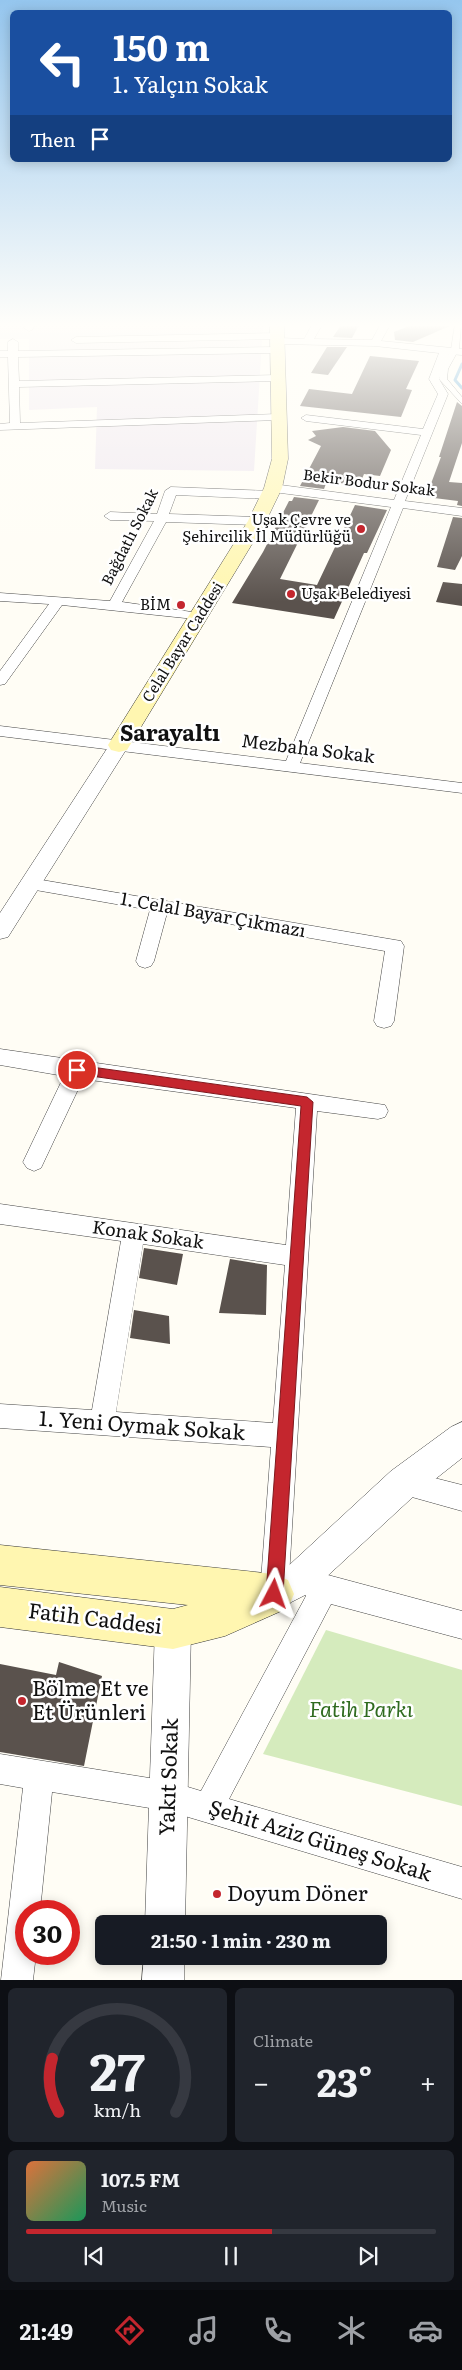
<!DOCTYPE html>
<meta charset="utf-8">
<style>
body{margin:0;font-family:Literata,serif;background:#20242c;color:#f1f3f6;height:100vh;display:flex;flex-direction:column;font-size:19px;white-space:nowrap}
*{box-sizing:border-box;margin:0}
p{font-size:16px;color:#9ea1a6}
.icon{flex:none;width:28px;height:28px;fill:none;stroke:currentColor;stroke-width:2;stroke-linecap:round;stroke-linejoin:round}
.map{position:relative;height:1980px;overflow:hidden}
.details{display:flex;flex-direction:column;gap:8px;padding:8px;background:#0d0f14;flex:1}
.details>*{flex:none}
.hud{position:absolute;left:10px;top:10px;width:442px;height:152px;border-radius:8px;box-shadow:0 2px 12px #0003;background:#1a4fa0;color:#fff;overflow:hidden}
.speed{position:absolute;left:15px;top:1900px;display:flex;gap:10px;font-size:25px;font-weight:700;text-align:center}
.speed>*{display:grid;place-content:center;width:65px;height:65px;border-radius:50%;background:#171b24;box-shadow:0 2px 12px #0003;line-height:1}
.speed .limit{border:8px solid #d22;background:#fff;color:#111}
.pin{position:absolute;display:grid;place-items:center;width:42px;height:42px;color:#fff;margin:-21px;border:2px solid #fff;border-radius:50%;box-shadow:0 1px 5px #0007}
.me{position:absolute;width:55px;margin:-28px;rotate:4deg;stroke-linejoin:round;filter:drop-shadow(0 0 4px #0008)}
.turn{display:flex;align-items:center;gap:18px;height:105px;padding:0 20px;font-size:22px}
.turn .icon{width:65px;height:65px;stroke-width:2.5}
.turn b{display:block;font-size:35px;line-height:42px}
.then{display:flex;align-items:center;height:48px;padding:0 20px;background:#0003;gap:10px;font-size:19px}
.big{font-size:38px;font-weight:700;line-height:1.1}
.details .card{flex:1;display:flex;flex-direction:column;justify-content:center;gap:8px;min-width:0;padding:0 18px;border-radius:8px;background:#20242c}
.details .dial{align-items:center;gap:0}
.dial svg{height:130px;overflow:visible;fill:none;stroke:#363941;stroke-width:7;stroke-linecap:round;text-anchor:middle}
.dial text{fill:#f1f3f6;stroke:none}
.song{display:flex;align-items:center;gap:15px}
.cover{width:60px;height:60px;border-radius:8px;background:linear-gradient(135deg,hsl(20 70% 55%),hsl(150 70% 35%))}
.played{height:5px;border-radius:2px;background:linear-gradient(90deg,#c4262e 60%,#363941 60%)}
.keys{display:flex;justify-content:space-around;direction:ltr}
.heat{display:flex;justify-content:space-between;align-items:center;font-size:28px;direction:ltr}
.details .tiles{flex:1;display:grid;gap:8px;grid-template-columns:1fr 1fr}
.card:last-child{grid-column:span 2}
.trip{position:absolute;left:95px;top:1915px;width:292px;height:50px;border-radius:8px;background:#171b24;box-shadow:0 2px 12px #0003;font-weight:700;line-height:50px;text-align:center}
.tabs{display:flex;height:80px;justify-content:space-around;align-items:center;background:#090b0e;color:#9ea1a6}
.tabs .icon{width:35px;height:35px}
.tabs .on{color:#c4262e}
.tabs b{font-size:22px;color:#f1f3f6}
.map>svg:first-child{display:block}
.industrial{fill:#eee6ef}
.green{fill:#d5ebbd}
.lines{fill:none;stroke-linecap:round;stroke-linejoin:round}
.stream{stroke:#3f96cf;stroke-width:3}
.building{fill:#5a524d}
.pedestrian-casing{stroke:#444;stroke-width:1}
.minor-casing{stroke:#444;stroke-width:1}
.tertiary-casing{stroke:#444;stroke-width:1}
.secondary-casing{stroke:#333;stroke-width:1}
.pedestrian{fill:#fff;fill-rule:evenodd}
.minor{fill:#fff;fill-rule:evenodd}
.tertiary{fill:#fff;fill-rule:evenodd}
.secondary{fill:#fff6b0;fill-rule:evenodd}
.route{fill:#c4262e;stroke:#7f191e}
.poi-dot{fill:#c4262e;stroke:#fff;stroke-width:2}
.labels{text-anchor:middle;stroke-width:5;stroke-linejoin:round;paint-order:stroke}
.far-street-label{font-size:15px;fill:#111;stroke:#fff}
.far-poi-label{font-size:15px;fill:#111;stroke:#fff;text-anchor:end}
.street-label{font-size:18px;fill:#111;stroke:#fff}
.near-street-label{font-size:21px;fill:#111;stroke:#fff}
.near-poi-label{font-size:21px;fill:#111;stroke:#fff;text-anchor:start}
.near-park-label{font-size:21px;font-style:italic;fill:#2f6b1f;stroke:#fff}
.district-label{font-size:22px;font-weight:bold;fill:#111;stroke:#fff}
</style>
<div class="map">
<svg width="462" height="1980" viewBox="0 0 462 1980">
<rect width="100%" height="100%" fill="#fffdf5"/>
<path class="industrial" d="M0 325H263L254 471 95 469 97 407 29 410V339H0Z"/>
<path class="green" d="M326 1630 462 1670V1806L263 1754Z"/>
<g class="lines">
<path class="stream" d="M462 364 455 380 462 388"/>
</g>
<path class="building" d="M341 325H359L352 338 333 337Z
M411 325H452L413 342 395 340 394 332Z
M327 347H347L328 375 311 373Z
M370 356 419 361 406 389 412 390 401 417 300 406 309 389 352 394Z
M457 402 462 406V443L449 482 462 483V506L457 505 458 501 426 497 441 457H439Z
M343 427 375 431 391 450 380 476 364 474 359 486 327 481 324 489 300 486 321 446 308 440 316 436 312 431Z
M294 497 319 500 280 579 317 585 355 505 387 510 367 553H364L334 619 232 603 263 552 289 501H292Z
M453 517 462 518V556L455 570 437 567Z
M443 582 462 584V606L436 602Z
M144 1248 183 1254 177 1285 139 1278Z
M230 1259 267 1265 266 1315 219 1313Z
M134 1310 169 1316 170 1344 130 1338Z
M59 1662 102 1676 84 1766 0 1752V1664L56 1675Z"/>
<g class="lines">
<defs>
<path id="pedestrian" d="M455 325H461L459 349 448 369 447 379 462 397V404L439 379 441 369 451 349Z"/>
<path id="minor" d="M25 325H35L32 330 29 331 24 328Z
M312 325H322L314 339 372 340 380 325H390L381 341 462 349V355L449 354 439 379 448 394 405 501 462 508V516L403 508 300 763 462 783V793L0 736V726L286 761 391 507 273 492 267 488 273 484 394 500 421 435 306 421 301 418 306 415 423 429 438 394 429 379 439 353 375 346 278 344 273 341 275 339 76 343 71 340 76 337 277 333 282 336 280 338 304 339Z
M13 339 18 342V351L278 347 283 350 278 353 18 357 19 381 278 375 283 378 278 381 19 387 20 423 278 414 283 417 278 420 0 430V424L10 423 8 357H0V351H8V342Z
M171 487 270 491 276 495 270 499 176 495 169 514 257 517 263 521 257 525 166 522 122 602 199 613 204 614 206 617 204 620 62 605 5 684 0 685V671L49 604 0 601V593L110 601 154 521 110 520 104 516 110 512 157 514 165 491Z
M30 878 401 941 404 946 394 1021 391 1026 384 1028 377 1026 374 1021 385 951 167 913 154 961 151 966 145 968 139 966 136 961 150 910 24 888 21 884 24 880Z
M0 1049 385 1105 388 1111 385 1117 378 1119 317 1111 288 1594 284 1604 274 1608 264 1604 260 1594 271 1447 0 1428V1404L92 1410 121 1241 0 1224V1204L286 1245 296 1108 83 1079 41 1168 34 1171 27 1168 23 1162 64 1076 0 1065ZM143 1244 285 1265 273 1423 116 1412Z
M403 1470 462 1485V1511L394 1492 390 1483 394 1474Z
M313 1571 462 1611V1639L331 1604 229 1799 462 1867V1899L168 1811 52 1792 40 1911H26V1954H36L33 1980H1L23 1788 0 1784V1754L168 1781 201 1791 306 1596 299 1585 303 1575Z"/>
<path id="tertiary" d="M119 739 126 741 129 745 8 937 0 939V913L112 741Z
M462 1422V1458L415 1495 309 1593 274 1611 262 1606 257 1594 262 1582 285 1569 391 1471 451 1427Z
M173 1611 185 1617 191 1629 185 1924H145L155 1629 161 1617Z
M144 1956H184V1980H142Z"/>
<path id="secondary" d="M270 325H284L288 459 282 488 266 521 130 745 127 750 119 752 111 750 108 745 248 521 264 488 272 459Z
M0 1545 274 1574 288 1580 294 1594 288 1608 225 1636 173 1649 0 1627V1587L173 1609 188 1605 0 1585Z"/>
</defs>
<use href="#pedestrian" class="pedestrian-casing"/>
<use href="#minor" class="minor-casing"/>
<use href="#tertiary" class="tertiary-casing"/>
<use href="#secondary" class="secondary-casing"/>
<use href="#pedestrian" class="pedestrian"/>
<use href="#minor" class="minor"/>
<use href="#tertiary" class="tertiary"/>
<use href="#secondary" class="secondary"/>
</g>
<linearGradient id="sky" x2="0" y2="1"><stop stop-color="#95c6ee"/><stop offset="0.54" stop-color="#fffefa"/><stop offset="1" stop-color="#fffefa" stop-opacity="0"/></linearGradient>
<rect width="462" height="602" fill="url(#sky)"/>
<path class="route" d="M77 1065 307 1097 313 1102 283 1594 280 1600 274 1603 269 1600 266 1594 301 1106 77 1074 71 1070Z"/>
<g class="poi-dot">
<circle cx="361" cy="529" r="5"/>
<circle cx="291" cy="594" r="5"/>
<circle cx="181" cy="605" r="5"/>
<circle cx="22" cy="1701" r="5"/>
<circle cx="217" cy="1894" r="5"/>
</g>
<g class="labels">
<g class="far-street-label">
<text transform="translate(369 483) rotate(7)" y="5">Bekir Bodur Sokak</text>
<text transform="translate(130 537) rotate(-63)" y="5">Bağdatlı Sokak</text>
<text transform="translate(183 642) rotate(-58)" y="5">Celal Bayar Caddesi</text>
</g>
<g class="far-poi-label">
<text x="351" y="525">Uşak Çevre ve<tspan x="351" dy="17">Şehircilik İl Müdürlüğü</tspan></text>
<text x="301" y="599" text-anchor="start">Uşak Belediyesi</text>
<text x="171" y="610">BİM</text>
</g>
<g class="street-label">
<text transform="translate(308 749) rotate(7)" y="6">Mezbaha Sokak</text>
<text transform="translate(213 915) rotate(10)" y="6">1. Celal Bayar Çıkmazı</text>
<text transform="translate(148 1235) rotate(8)" y="6">Konak Sokak</text>
</g>
<g class="near-street-label">
<text transform="translate(142 1426) rotate(4)" y="7">1. Yeni Oymak Sokak</text>
<text transform="translate(95 1619) rotate(7)" y="7">Fatih Caddesi</text>
<text transform="translate(169 1777) rotate(-88)" y="7">Yakıt Sokak</text>
<text transform="translate(320 1841) rotate(17)" y="7">Şehit Aziz Güneş Sokak</text>
</g>
<g class="near-poi-label">
<text x="32" y="1696">Bölme Et ve<tspan x="32" dy="24">Et Ürünleri</tspan></text>
<text x="227" y="1901">Doyum Döner</text>
</g>
<g class="near-park-label">
<text x="361" y="1717">Fatih Parkı</text>
</g>
<g class="district-label">
<text x="170" y="741">Sarayaltı</text>
</g>
</g>
</svg>
<div class="speed"><div class="limit">30</div></div>
<div class="pin" style="left:77px;top:1070px;background:#d93025"><svg class="icon" aria-label="arrive" viewBox="0 0 24 24"><path d="M6 21V4h12l-3 4 3 4H6"/></svg></div>
<svg class="me" style="left:274px;top:1594px" viewBox="-20 -20 40 40"><path d="M0-17L14 15 0 8-14 15z" fill="#c4262e" stroke="#fff" stroke-width="4"/></svg>
<div class="trip">21:50 · 1 min · 230 m</div>
<div class="hud">
<div class="turn"><svg class="icon" aria-label="left" viewBox="0 0 24 24"><path d="M17 20v-9H6M10 6l-5 5 5 5"/></svg><div><b>150 m</b>1. Yalçın Sokak</div></div>
<div class="then">Then<svg class="icon" aria-label="arrive" viewBox="0 0 24 24"><path d="M6 21V4h12l-3 4 3 4H6"/></svg></div>
</div>
</div>
<section class="details">
<div class="tiles">
<div class="card dial"><svg viewBox="0 0 100 80">
<path d="M14 69A42 42 0 1 1 86 69"/>
<path d="M14 69A42 42 0 0 1 10 36" stroke="#c4262e"/>
<text x="50" y="56" font-size="32" font-weight="700">27</text>
<text x="50" y="72" font-size="11">km/h</text>
</svg></div>
<div class="card"><p>Climate</p>
<div class="heat"><a>−</a><b class="big">23°</b><a>+</a></div>
</div>
<div class="card">
<div class="song"><i class="cover"></i><div><b>107.5 FM</b><p>Music</p></div></div>
<div class="played"></div>
<div class="keys"><svg class="icon" aria-label="previous" viewBox="0 0 24 24"><path d="M18 5L8 12l10 7zM5 5v14"/></svg><svg class="icon" aria-label="pause" viewBox="0 0 24 24"><path d="M8 5v14M16 5v14"/></svg><svg class="icon" aria-label="next" viewBox="0 0 24 24"><path d="M6 5l10 7-10 7zM19 5v14"/></svg></div>
</div>
</div>
</section>
<nav class="tabs">
<b>21:49</b>
<svg class="icon on" aria-label="directions" viewBox="0 0 24 24"><path d="M12 3l9 9-9 9-9-9zM9 14v-3h6M13 9l2 2-2 2"/></svg>
<svg class="icon" aria-label="music" viewBox="0 0 24 24"><path d="M9 18V5l10-2v13"/><circle cx="6" cy="18" r="3"/><circle cx="16" cy="16" r="3"/></svg>
<svg class="icon" aria-label="phone" viewBox="0 0 24 24"><path d="M5 4h4l2 5-3 2q2 4 5 5l2-3 5 2v4C11 20 4 13 5 4z"/></svg>
<svg class="icon" aria-label="climate" viewBox="0 0 24 24"><path d="M12 3v18M4 7l16 10M4 17L20 7"/></svg>
<svg class="icon" aria-label="car" viewBox="0 0 24 24"><path d="M5 17H2v-5l4-1 3-4h7l3 4 3 1v5h-3M9 17h6M6 11h13"/><circle cx="7" cy="17" r="2"/><circle cx="17" cy="17" r="2"/></svg>
</nav>
